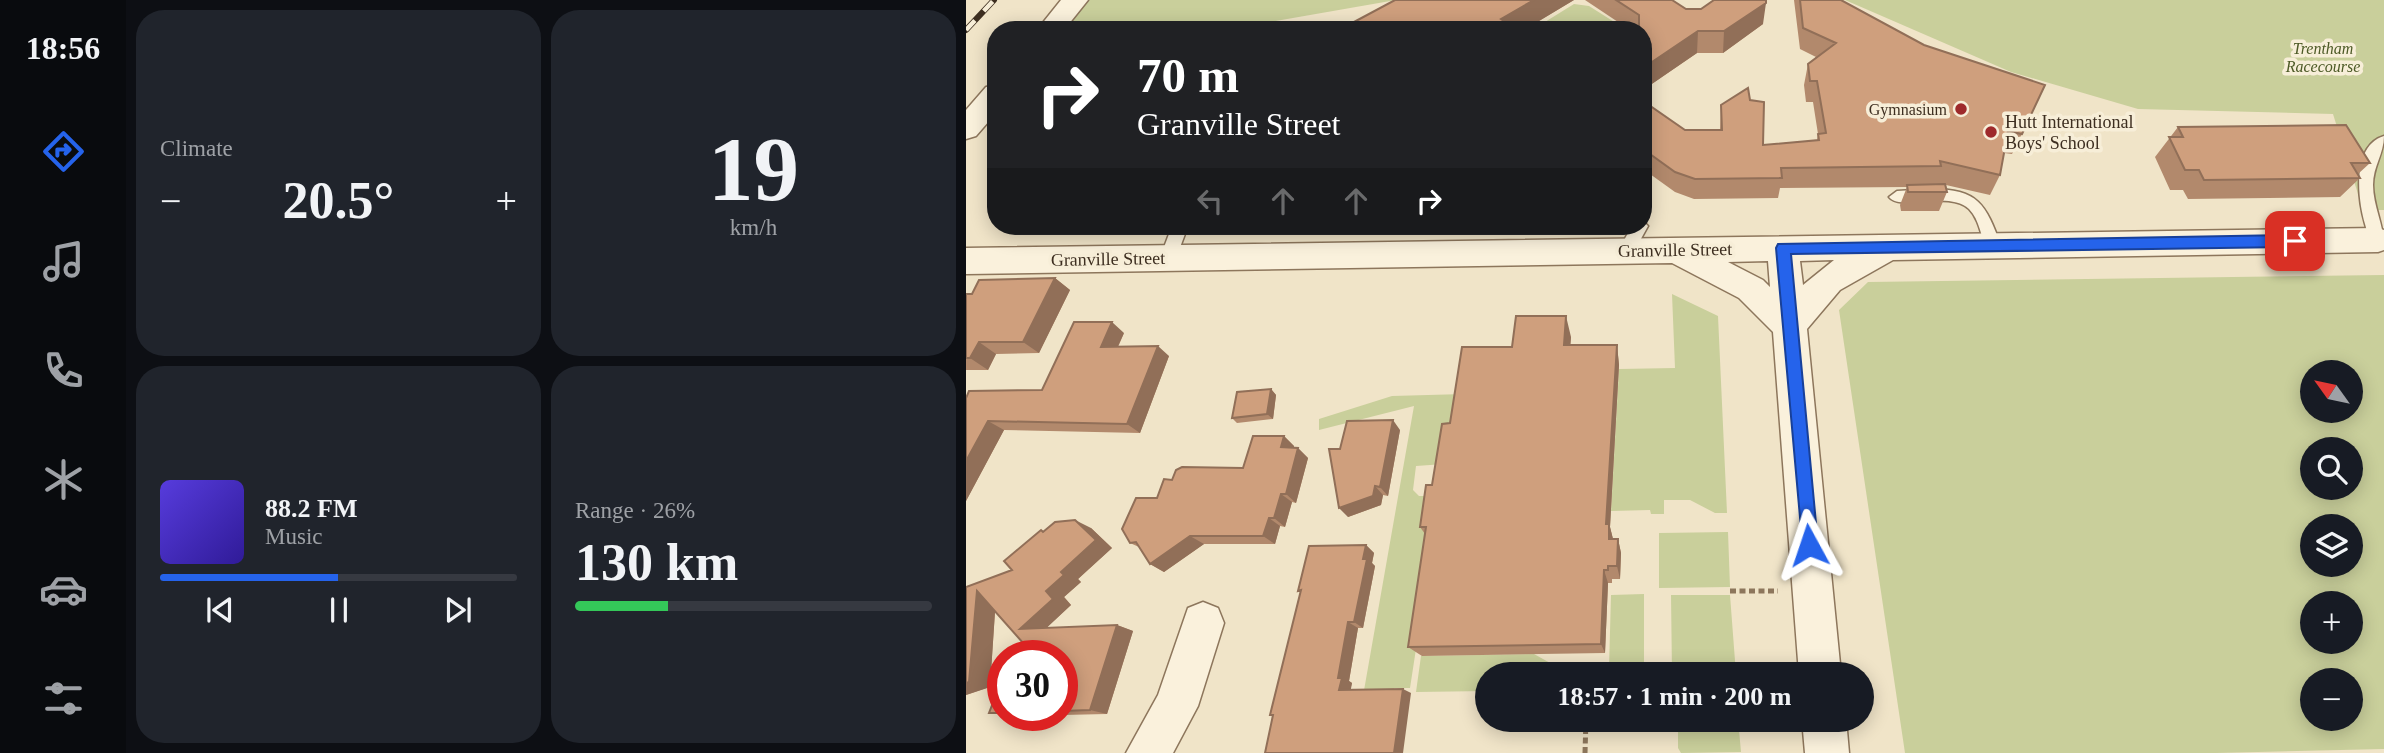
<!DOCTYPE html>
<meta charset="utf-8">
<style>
body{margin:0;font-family:"Times New Roman",serif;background:#20242c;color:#f1f3f6;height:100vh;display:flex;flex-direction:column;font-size:26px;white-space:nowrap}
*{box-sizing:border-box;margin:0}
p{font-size:23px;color:#9ea1a6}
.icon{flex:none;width:38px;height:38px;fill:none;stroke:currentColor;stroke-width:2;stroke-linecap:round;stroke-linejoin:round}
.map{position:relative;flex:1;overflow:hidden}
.side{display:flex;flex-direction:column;gap:10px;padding:10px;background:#0d0f14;width:840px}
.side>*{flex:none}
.banner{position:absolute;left:21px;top:21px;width:665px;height:214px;border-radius:28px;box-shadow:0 4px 18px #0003;background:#202124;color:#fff;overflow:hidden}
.needle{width:46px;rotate:303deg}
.tools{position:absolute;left:1334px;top:360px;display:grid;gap:14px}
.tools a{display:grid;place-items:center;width:63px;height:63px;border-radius:50%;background:#171b24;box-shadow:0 4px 18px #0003;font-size:35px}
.speed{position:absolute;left:21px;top:640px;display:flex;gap:14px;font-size:35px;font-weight:700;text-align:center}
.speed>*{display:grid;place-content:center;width:91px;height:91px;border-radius:50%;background:#171b24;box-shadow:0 4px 18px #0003;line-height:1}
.speed .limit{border:10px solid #d22;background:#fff;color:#111}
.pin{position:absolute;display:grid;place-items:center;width:60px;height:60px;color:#fff;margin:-30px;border-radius:14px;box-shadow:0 4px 10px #0006}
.me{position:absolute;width:77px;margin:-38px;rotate:355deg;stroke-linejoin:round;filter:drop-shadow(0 0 5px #0008)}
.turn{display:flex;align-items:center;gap:24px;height:147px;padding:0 35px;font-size:32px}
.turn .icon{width:91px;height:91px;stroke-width:2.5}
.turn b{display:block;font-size:49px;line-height:60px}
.lanes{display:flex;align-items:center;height:66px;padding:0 35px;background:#0003;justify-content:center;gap:35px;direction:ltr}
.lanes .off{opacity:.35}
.big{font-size:52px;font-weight:800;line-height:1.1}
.side .widget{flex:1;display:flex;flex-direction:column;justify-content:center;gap:10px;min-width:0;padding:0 24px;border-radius:28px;background:#20242c}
.side .dial{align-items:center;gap:0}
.dial b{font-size:91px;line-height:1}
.song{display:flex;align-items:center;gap:21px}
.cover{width:84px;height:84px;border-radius:10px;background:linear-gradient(135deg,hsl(250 70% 55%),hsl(250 70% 35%))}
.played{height:7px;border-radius:4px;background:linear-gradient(90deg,#2563eb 50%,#363941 50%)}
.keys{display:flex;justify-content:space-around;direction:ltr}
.heat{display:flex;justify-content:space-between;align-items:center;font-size:38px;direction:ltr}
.charge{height:10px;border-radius:5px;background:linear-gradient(90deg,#34c759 26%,#363941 0)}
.side .tiles{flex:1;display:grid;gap:10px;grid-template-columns:repeat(2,1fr)}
.trip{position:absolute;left:509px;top:662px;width:399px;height:70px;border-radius:35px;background:#171b24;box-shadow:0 4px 18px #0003;font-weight:800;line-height:70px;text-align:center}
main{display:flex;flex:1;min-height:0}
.tabs{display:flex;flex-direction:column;width:126px;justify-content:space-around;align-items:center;background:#090b0e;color:#9ea1a6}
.tabs .icon{width:49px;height:49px}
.tabs .on{color:#2563eb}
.tabs b{font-size:32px;color:#f1f3f6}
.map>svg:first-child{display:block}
.green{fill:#c9cf9b;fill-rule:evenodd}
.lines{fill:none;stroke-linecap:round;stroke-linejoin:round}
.service-casing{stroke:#8d765c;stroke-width:3}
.minor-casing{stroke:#8d765c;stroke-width:3}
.path{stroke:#8d765c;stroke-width:5;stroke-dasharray:6 3.5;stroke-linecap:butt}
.service{fill:#faf1dc;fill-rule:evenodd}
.minor{fill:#faf1dc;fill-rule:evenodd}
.rail-casing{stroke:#3d2e20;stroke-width:6}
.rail{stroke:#f7eed8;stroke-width:4.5;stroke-dasharray:13;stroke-linecap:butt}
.wall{fill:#b2896c}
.shaded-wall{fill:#916f58}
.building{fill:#cf9f7d;stroke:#916f58;stroke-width:2}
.route{fill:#2563eb;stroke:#184099;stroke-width:2}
.poi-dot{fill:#9e2a2b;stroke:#f7eed8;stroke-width:2.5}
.labels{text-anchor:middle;stroke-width:7;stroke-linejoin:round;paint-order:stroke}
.far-park-label{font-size:16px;font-style:italic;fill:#4d5a26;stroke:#f7eed8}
.far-poi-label{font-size:16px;fill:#3d2e20;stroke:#f7eed8;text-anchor:end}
.poi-label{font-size:18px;fill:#3d2e20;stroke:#f7eed8;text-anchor:start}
.street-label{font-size:18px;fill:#3d2e20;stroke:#f7eed8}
</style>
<main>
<nav class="tabs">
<b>18:56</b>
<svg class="icon on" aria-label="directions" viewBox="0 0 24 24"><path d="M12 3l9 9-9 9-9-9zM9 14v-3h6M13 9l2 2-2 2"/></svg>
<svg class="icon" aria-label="music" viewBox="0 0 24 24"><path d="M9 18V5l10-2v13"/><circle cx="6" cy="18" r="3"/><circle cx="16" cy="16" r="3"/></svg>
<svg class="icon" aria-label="phone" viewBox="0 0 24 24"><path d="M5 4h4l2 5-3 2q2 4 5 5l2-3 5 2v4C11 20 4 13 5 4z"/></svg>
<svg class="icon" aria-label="climate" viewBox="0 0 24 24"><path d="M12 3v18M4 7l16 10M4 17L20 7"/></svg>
<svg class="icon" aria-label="car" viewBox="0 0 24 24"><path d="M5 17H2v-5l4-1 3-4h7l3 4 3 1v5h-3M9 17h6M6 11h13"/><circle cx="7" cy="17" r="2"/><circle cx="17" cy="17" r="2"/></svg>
<svg class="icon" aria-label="filters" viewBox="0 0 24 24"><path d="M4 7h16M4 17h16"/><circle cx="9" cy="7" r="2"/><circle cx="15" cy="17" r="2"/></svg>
</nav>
<section class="side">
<div class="tiles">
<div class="widget"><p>Climate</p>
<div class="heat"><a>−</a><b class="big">20.5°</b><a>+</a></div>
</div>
<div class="widget dial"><b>19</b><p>km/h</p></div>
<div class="widget">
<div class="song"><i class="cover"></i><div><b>88.2 FM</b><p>Music</p></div></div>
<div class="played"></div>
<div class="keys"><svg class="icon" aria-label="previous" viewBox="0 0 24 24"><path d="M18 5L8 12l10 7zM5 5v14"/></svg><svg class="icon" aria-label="pause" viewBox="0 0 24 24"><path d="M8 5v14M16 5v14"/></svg><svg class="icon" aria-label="next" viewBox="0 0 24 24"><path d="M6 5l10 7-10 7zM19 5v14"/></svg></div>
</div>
<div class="widget"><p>Range · 26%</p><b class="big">130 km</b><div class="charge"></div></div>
</div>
</section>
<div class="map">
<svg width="1418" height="753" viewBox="0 0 1418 753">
<rect width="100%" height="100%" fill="#f0e4c8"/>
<path class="green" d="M122 0H430L258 30H98Z
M879 0H1418V210H1397L1367 114 1172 109 1045 72Z
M608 4 623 6 661 30H566Z
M1418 275V749L1250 753H939L873 310 902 282ZM1346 373H1384V411H1346ZM1346 450H1384V488H1346ZM1346 527H1384V565H1346ZM1346 604H1384V642H1346ZM1346 681H1384V719H1346Z
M706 294 752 316 761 513H749L724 500H698V514H685L684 510 645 511 653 369 709 368Z
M498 394 478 464 450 466 447 490 453 496H464L457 545 465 551 444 688H428L427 694 387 753 448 406 353 430V419L426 396Z
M762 532 764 587 693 588V533Z
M678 594V667L643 668 645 595Z
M705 595H764L770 674H706Z
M568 654 604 674H522L521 691 450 692 455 656Z
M712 719H772L775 752 715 753 712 748Z"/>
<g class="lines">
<defs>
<path id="service" d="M1418 136C1418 154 1407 166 1407 185 1407 206 1418 225 1418 246 1415 246 1410 247 1407 245 1402 241 1401 230 1399 224 1392 200 1385 146 1418 136Z
M965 189C1012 189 1020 204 1035 246L1033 250H1021C1015 238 1014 220 1003 209 983 190 935 212 923 197L931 191Z
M677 221 682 226 666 255H654L652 251 666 226H677Z
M206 226H222L210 258 202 264 194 258Z"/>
<path id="minor" d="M95 0H122L98 30H71Z
M30 85V113L10 136 0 139V110L20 87Z
M1412 228 1418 230V250L1412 252 927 260 874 290 841 329 875 674H833L807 332 773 298 706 263 0 274V248ZM868 260 837 285 834 261ZM802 261 804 287 797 280 762 262Z
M237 602 252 608 258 623 232 706 207 753H160L192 695 222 608Z
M836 719H880L883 753H839Z"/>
</defs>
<use href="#service" class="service-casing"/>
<use href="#minor" class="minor-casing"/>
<path class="path" d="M764 591H812
M619 753 620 719"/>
<use href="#service" class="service"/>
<use href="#minor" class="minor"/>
<defs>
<path id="rail" d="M0 30 28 0"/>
</defs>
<use href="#rail" class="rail-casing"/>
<use href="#rail" class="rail"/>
</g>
<path class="wall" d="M608 0 558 30H392L388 22Z
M619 0H706L720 9 797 24 757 53H731L677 90V30H664Z
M828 0H875L1056 134 1046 154 1038 153 1034 175 1024 195 980 185 981 192 973 211H935L934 205 941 187 814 188 812 198 728 199 709 192 677 169V101L719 130H754L755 105 784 100 797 145 851 140 852 134 847 102H840L838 85 842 64 850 57 834 49Z
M1212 127 1404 163 1392 174 1394 178 1374 197 1222 199 1217 190H1204L1189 157Z
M89 278 104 290 73 353 30 354 22 370H0V294H6Z
M158 333 152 347 203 356 174 433 38 430 0 501V398L76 390Z
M605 337 604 345H651L653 365 644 527 647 539H652L655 553 654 579H646V583H642L639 653 456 656 442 647 459 534 454 527 484 423Z
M305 389 310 395 307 419 271 423 266 418Z
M434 430 422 496 417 495 415 505 382 517 374 449Z
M318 436 328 446V448H332L342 458 330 503 326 502 319 527 314 526 309 544H238L198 572 184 564 173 547 164 543 191 498 206 480 277 468Z
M125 528 146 548 112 579 115 582 98 597 105 605 80 628 151 625 167 631 141 714 96 715V656L66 653 29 611 24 687 0 695V587L46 570 75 530 78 531Z
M400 545 408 553 406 563 409 566 397 628H392L383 681 386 683 384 690 445 693 307 716 304 715 335 592 332 591Z"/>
<path class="shaded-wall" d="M568 0H608L558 30H538L535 19Z
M800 3 797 24 757 53 758 31Z
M732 31 731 53 677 90V68Z
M89 278 104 290 73 353 57 342Z
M600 316 605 337 603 366 598 345Z
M146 322 158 333 147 357 135 347Z
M13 342 30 354 22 370 4 358Z
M651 345 653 365 644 527 647 539V553L640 524Z
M192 346 203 356 174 433 161 424Z
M305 389 310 395 307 419 301 414Z
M427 420 434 430 422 496 414 487Z
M22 421 38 430 0 501V461Z
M318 436 328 446 326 457 315 447Z
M332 448 342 458 330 503 320 494Z
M409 486 417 495 415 505 382 517 373 508Z
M315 494 326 502 319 527 308 518Z
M303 518 314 526 309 544 297 536Z
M109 520 125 528 146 548 112 579 115 582 98 597 105 605 73 635 54 629 80 591 95 572Z
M224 536 238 544 198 572 184 564Z
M652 539 655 553 654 579 651 566Z
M400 545 408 553 406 563 409 566 397 628 388 622Z
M638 570 642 583 639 653 635 644Z
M11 591 30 597 24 687 0 695V683Z
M382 622 392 628 383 681 386 683 384 694 373 690 372 678Z
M151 625 167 631 141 714 124 710Z
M437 689 445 693 437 753H428Z"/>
<path class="building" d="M429 0H568L535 19 551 30H399L388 22Z
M650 0H706L720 9H735L748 0H800V3L758 31H732L677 68V32L679 31H677V30H673V15Z
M834 0H875L958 45 1079 85 1056 134 1042 131 1034 175 974 161 975 166 815 168 816 178 729 179 709 172 677 149V101L719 130H756L755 105 782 88 784 100 798 102 797 145 853 140 852 134 860 133 851 81H844L842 64 870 43 837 28Z
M1380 125 1404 163H1385L1394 178 1238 180 1233 170H1219L1203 137H1217L1212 127Z
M979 184 981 192H942L941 185Z
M89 278 57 342H13L4 358H0V294H6L13 280Z
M550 316H600L598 345H651L640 524H643V539H652L651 566H642V570H638L635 644 442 647 460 527H454L460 485H466L476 424 484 423 496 347H546Z
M108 322H146L135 347 192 346 161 424 22 421 0 461V398L3 391 76 390Z
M305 389 301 414 266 418 271 392Z
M427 420 414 487 409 486 407 496 373 508 363 449H374L381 421Z
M287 436H318L315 447 332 448 320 494H315L308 518H303L297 536H224L184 564 170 542 164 543 156 529 170 498H191L198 479 206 480 210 470 216 467 277 468Z
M109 520 130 540 95 572 98 575 80 591 87 599 54 629 151 625 124 710 96 711V656H61L66 653 11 591 3 682 0 683V587L46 570 38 561 75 530 77 532 89 522Z
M400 545 397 559H401L388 622H382L372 678H376L373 690 437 689 428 753H299L307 715H304L335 590 332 591 343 546Z
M37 677V713H23Z"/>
<path class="route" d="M1329 235 1336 241 1329 247 825 254 852 545 849 551 843 554 837 551 810 248 812 244Z"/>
<g class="poi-dot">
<circle cx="995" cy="109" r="7"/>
<circle cx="1025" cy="132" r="7"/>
</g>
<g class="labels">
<g class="far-park-label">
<text x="1357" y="54">Trentham<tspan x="1357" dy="18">Racecourse</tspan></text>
</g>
<g class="far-poi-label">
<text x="981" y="115">Gymnasium</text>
</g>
<g class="poi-label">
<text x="1039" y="128">Hutt International<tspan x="1039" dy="21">Boys' School</tspan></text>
</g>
<g class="street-label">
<text transform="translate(709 250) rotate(-1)" y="6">Granville Street</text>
<text transform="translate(142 259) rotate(-1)" y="6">Granville Street</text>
</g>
</g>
</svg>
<div class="tools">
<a><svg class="needle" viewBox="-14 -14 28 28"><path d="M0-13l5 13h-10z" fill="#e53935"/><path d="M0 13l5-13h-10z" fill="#9ea1a6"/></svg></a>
<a><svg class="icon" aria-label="search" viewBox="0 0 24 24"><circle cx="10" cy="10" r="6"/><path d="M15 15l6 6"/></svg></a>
<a><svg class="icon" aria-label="layers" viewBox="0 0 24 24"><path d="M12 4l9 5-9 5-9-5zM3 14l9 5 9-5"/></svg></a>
<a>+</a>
<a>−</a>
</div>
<div class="speed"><div class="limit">30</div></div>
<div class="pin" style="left:1329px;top:241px;background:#d93025"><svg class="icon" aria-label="arrive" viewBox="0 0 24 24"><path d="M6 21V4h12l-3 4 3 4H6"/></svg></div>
<svg class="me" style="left:843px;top:545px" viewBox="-20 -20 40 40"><path d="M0-17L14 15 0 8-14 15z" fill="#2563eb" stroke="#fff" stroke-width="4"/></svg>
<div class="trip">18:57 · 1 min · 200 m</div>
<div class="banner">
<div class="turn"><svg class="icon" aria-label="right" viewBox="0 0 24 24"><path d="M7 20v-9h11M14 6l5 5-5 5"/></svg><div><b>70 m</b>Granville Street</div></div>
<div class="lanes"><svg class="icon off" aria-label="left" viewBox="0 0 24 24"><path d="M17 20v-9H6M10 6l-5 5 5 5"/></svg><svg class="icon off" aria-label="ahead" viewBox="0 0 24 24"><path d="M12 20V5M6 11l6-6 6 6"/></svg><svg class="icon off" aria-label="ahead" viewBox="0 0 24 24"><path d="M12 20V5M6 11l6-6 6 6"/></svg><svg class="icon" aria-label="right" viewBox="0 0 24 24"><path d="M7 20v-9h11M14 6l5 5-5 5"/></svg></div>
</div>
</div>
</main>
